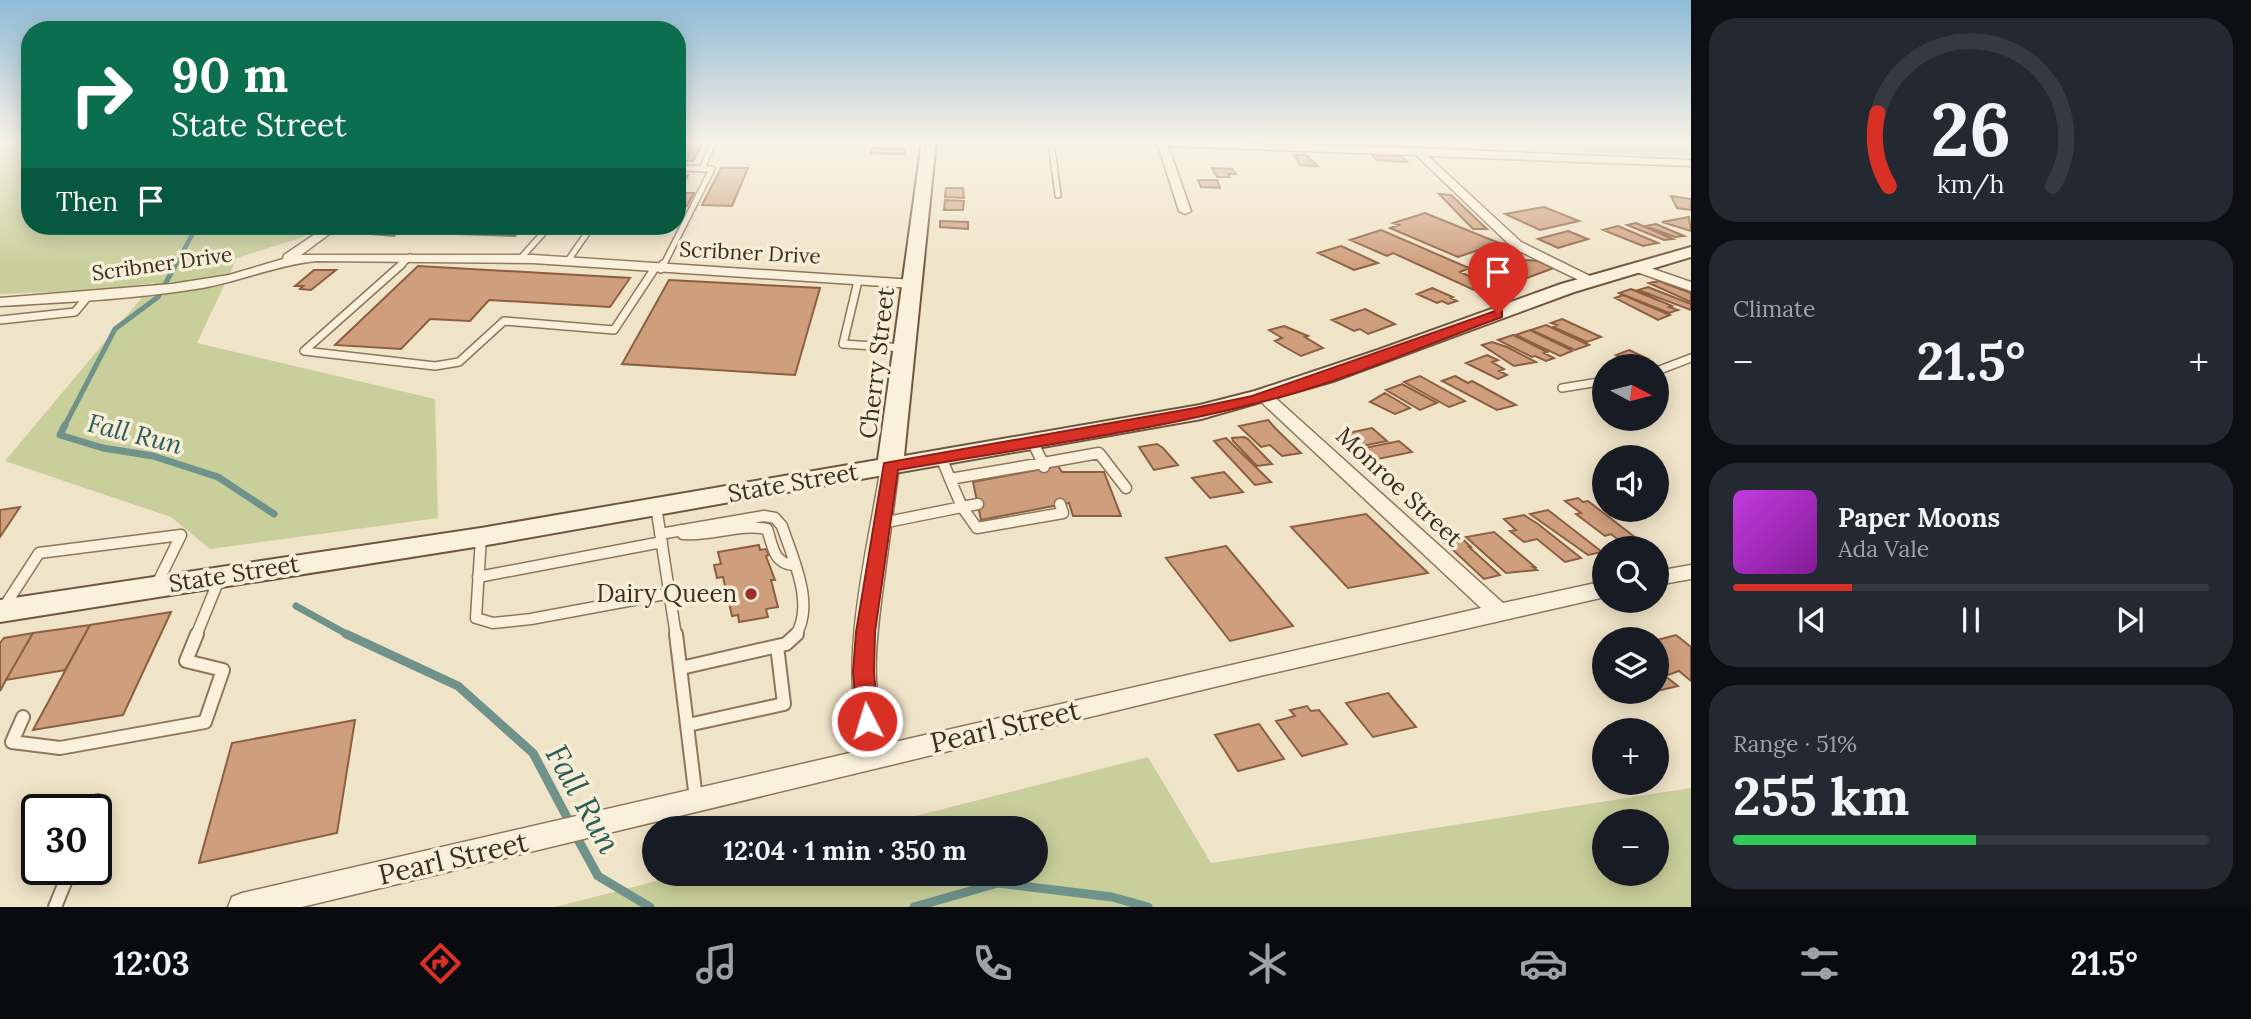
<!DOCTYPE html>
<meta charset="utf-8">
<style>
body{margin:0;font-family:Lora,serif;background:#242831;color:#f1f3f6;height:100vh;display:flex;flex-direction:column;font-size:26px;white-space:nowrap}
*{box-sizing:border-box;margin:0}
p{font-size:23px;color:#9ea1a6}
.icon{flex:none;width:38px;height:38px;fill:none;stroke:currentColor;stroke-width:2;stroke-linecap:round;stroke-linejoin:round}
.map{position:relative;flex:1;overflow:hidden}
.details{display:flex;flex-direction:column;gap:18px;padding:18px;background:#0d0f14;width:560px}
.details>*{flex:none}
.guide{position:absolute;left:21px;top:21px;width:665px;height:214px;border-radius:28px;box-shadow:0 4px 18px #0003;background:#0b6e4f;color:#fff;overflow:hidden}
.needle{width:46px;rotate:97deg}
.buttons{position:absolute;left:1592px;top:354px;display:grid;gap:14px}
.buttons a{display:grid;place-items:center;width:77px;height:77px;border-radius:50%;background:#171b24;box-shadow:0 4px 18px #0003;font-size:35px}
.speed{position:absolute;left:21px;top:794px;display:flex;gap:14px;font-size:35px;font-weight:700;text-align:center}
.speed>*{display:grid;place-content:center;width:91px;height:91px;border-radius:50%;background:#171b24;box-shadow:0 4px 18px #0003;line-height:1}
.speed .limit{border:4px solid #111;border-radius:10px;background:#fff;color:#111}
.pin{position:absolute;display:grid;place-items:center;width:60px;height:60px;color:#fff;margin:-72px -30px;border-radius:50% 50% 50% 0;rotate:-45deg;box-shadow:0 0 7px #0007}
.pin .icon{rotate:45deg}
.me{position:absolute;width:77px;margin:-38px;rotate:355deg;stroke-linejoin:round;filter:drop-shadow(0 0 5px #0008)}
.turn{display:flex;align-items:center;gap:24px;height:147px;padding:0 35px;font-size:32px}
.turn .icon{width:91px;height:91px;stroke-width:2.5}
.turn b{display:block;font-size:49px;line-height:60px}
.then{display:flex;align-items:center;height:66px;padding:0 35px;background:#0003;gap:14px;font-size:26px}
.big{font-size:52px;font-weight:800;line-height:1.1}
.details .card{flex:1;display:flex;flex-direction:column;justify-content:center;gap:10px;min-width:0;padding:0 24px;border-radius:28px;background:#242831}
.details .dial{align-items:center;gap:0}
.dial svg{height:182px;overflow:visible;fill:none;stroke:#363941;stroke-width:7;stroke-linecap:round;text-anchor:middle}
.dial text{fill:#f1f3f6;stroke:none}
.song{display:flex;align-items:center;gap:21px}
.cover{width:84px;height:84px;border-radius:10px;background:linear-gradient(135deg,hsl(290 70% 55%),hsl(290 70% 35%))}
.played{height:7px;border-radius:4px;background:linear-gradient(90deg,#d93025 25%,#363941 25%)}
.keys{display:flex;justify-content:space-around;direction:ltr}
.heat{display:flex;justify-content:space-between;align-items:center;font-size:38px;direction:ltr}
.charge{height:10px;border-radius:5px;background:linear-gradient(90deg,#34c759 51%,#363941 0)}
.trip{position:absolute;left:642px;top:816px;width:406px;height:70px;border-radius:35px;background:#171b24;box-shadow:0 4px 18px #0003;font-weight:800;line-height:70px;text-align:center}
.tab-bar{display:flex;height:112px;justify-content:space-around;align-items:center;background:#090b0e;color:#9ea1a6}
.tab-bar .icon{width:49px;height:49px}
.tab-bar .active{color:#d93025}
.tab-bar b{font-size:32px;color:#f1f3f6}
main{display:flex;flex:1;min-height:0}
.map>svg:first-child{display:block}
.green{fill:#c9cf9b;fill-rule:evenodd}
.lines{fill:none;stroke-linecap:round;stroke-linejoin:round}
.stream-far3{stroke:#6f938a;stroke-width:4.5}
.stream-far2{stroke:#6f938a;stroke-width:5}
.stream-far1{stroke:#6f938a;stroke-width:7}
.stream{stroke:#6f938a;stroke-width:9}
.building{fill:#cf9f7d;stroke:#8d5f41;stroke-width:2}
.lane-far3-casing{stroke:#8d765c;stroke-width:8}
.lane-far2-casing{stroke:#8d765c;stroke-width:10}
.lane-far1-casing{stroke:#8d765c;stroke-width:13}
.lane-casing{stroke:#8d765c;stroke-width:16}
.street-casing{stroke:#8d765c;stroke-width:3}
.secondary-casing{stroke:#6f573f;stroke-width:4}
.lane-far3{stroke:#faf1dc;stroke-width:5}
.lane-far2{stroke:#faf1dc;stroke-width:7}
.lane-far1{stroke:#faf1dc;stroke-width:10}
.lane{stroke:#faf1dc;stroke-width:12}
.street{fill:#faf1dc;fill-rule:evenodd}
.secondary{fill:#faf1dc;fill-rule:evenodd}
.route{fill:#d93025;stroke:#8d1f18;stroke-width:2}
.poi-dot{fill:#9e2a2b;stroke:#f7eed8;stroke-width:2.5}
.labels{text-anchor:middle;stroke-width:7;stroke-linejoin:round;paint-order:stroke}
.far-street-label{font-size:21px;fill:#3d2e20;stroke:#f7eed8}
.street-label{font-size:24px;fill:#3d2e20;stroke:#f7eed8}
.poi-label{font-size:24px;fill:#3d2e20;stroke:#f7eed8;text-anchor:end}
.water-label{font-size:26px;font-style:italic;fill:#2f5d5a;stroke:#f7eed8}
.near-street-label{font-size:28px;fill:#3d2e20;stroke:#f7eed8}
.near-water-label{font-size:32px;font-style:italic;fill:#2f5d5a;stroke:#f7eed8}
</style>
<main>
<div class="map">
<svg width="1691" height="907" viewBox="0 0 1691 907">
<rect width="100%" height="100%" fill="#f0e4c8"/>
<path class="green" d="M30 141V226H319L303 237 237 258 197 343 435 399 438 518 210 549 171 517 5 461 154 283 100 290 0 294V142Z
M1569 141H1691V157L1585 153Z
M1148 757 1211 863 1691 788V907H555L688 873H1036V828H868ZM1605 821H1657V873H1605Z"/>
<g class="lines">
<path class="stream-far3" d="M175 266 197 226"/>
<path class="stream-far2" d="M64 427 115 329 158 297 176 264"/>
<path class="stream-far1" d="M65 425 60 435 103 448 153 456 218 477 274 514
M296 606 350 636"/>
<path class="stream" d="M346 634 458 686 533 753 570 823
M576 836 598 876 650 907
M914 907 998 883 1112 897 1148 907"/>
</g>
<path class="building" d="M677 141H704L693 161H677Z
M872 148 905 149 904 154 871 153Z
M1294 155H1306L1318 166 1300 165Z
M1372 155 1401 156 1407 162 1376 160Z
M721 168H748L732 206 702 205Z
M1212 168 1232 169 1236 174H1228L1230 177H1217Z
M677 175H688L679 193H694L687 206 677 205Z
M1198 180H1217L1220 188 1201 187Z
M946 188H963L964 198 945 197Z
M1439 194 1451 195 1487 229H1473Z
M1671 196 1691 199V210L1677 208Z
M945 200 964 201 963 210H944Z
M1544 207 1579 221 1540 230 1505 214Z
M1425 213 1499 243 1458 257 1390 228 1399 225 1393 223Z
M1689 217 1691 231 1662 222Z
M940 221 968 222V229L940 227Z
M1636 223 1673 239 1664 240 1627 225Z
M1656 224 1684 236 1675 237 1645 226Z
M379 226H524L515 236 398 232 394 236 370 234Z
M1618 226 1658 243 1643 246 1603 230Z
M1381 230 1469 268 1460 272 1489 285 1474 290 1393 253 1387 256 1350 240Z
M1568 231 1588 239 1558 248 1538 239Z
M1341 246 1378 263 1354 270 1318 253Z
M1499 260 1509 265 1527 260 1538 261 1554 268 1527 278 1489 264Z
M418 266 630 278 610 307 489 300 470 321 430 319 401 349 335 345Z
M314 270H336L311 290 300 289 303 286H295Z
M669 280 820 288 795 375 622 364Z
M1659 281 1691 293V302L1649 283Z
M1648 287 1691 304V310L1638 290Z
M1432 288 1453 297 1451 298 1457 301 1448 304 1442 301 1437 303 1417 294Z
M1631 289 1672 306 1669 307 1678 310 1669 313 1619 293Z
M1623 295 1670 315 1658 320 1615 298Z
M1365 309 1395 324 1368 334 1360 329 1354 331 1332 320Z
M1562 319 1601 337 1587 342 1553 327 1557 325 1551 323Z
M1546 325 1589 345 1575 350 1531 330Z
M1284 326 1308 336 1305 337 1323 348 1301 356 1283 346 1275 341 1282 338 1269 330Z
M1530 330 1567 348 1572 351 1560 356 1516 335Z
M1513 335 1547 352 1544 353 1554 358 1546 361 1535 356 1532 357 1498 340Z
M1492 342 1507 347 1536 362 1514 366 1482 345Z
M1629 350 1648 359 1635 364 1616 355Z
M1487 355 1498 360 1492 362 1504 369 1499 371 1507 375 1498 379 1466 363Z
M1420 376 1465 401 1449 407 1404 382Z
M1455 376 1468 383 1472 381 1516 405 1497 410 1442 381Z
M1402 384 1437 403 1420 410 1386 390Z
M1385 393 1410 408 1395 414 1370 402Z
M1268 420 1277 430 1301 453 1282 456 1270 445 1261 447 1239 426Z
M1372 428 1387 441 1353 448 1338 435Z
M1244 437 1248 439 1272 464 1257 466 1233 441 1232 438Z
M1226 438 1271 482 1255 485 1214 441Z
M1399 441 1412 452 1368 461 1355 450Z
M1157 444 1163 448 1178 465 1154 470 1139 447Z
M1058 466 1062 472H1104L1121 516H1073L1069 503 981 520 973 482Z
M1224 472 1243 492 1210 498 1192 478Z
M1578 498 1583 502 1588 501 1640 541 1625 545 1611 534 1605 536 1576 514 1581 513 1565 501Z
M20 507 0 537V510Z
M1548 510 1602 552 1588 555 1530 514Z
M1366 514 1428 573 1348 588 1291 527Z
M1524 515 1538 524 1581 558 1565 562 1537 539 1524 542 1510 531 1516 530 1504 519Z
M1494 532 1535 567H1533L1537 570 1506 573 1466 537Z
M1457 534 1471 547H1469L1500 575 1484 579 1439 537Z
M759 545 760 550 766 549 769 555 766 556 775 580H771L778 607 766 609 768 617 739 622 738 615 732 616 723 577 717 578 714 565 721 564 718 552Z
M1226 546 1293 626 1230 641 1166 558Z
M171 612 123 715 33 730 90 625Z
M90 625 65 670 6 680 33 633Z
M33 633 6 680 0 691V643L4 638Z
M1676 635 1691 647V681L1679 671 1665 676 1678 686 1657 691V640Z
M1388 693 1416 727 1373 737 1346 703Z
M1307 706 1311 711 1319 710 1347 744 1302 756 1276 721 1295 716 1290 710Z
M355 720 337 833 199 863 232 743Z
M1259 724 1284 759 1238 771 1215 735Z"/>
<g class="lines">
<defs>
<path id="lane-far3" d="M1051 141 1058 195
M702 169 714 141
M520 259 546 230
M567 262 592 226
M400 266 410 257
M663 266 712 169 677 168"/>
<path id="lane-far2" d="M402 264 304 351 435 366 459 362 504 321 614 330 655 268
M661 269 663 264
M858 281 843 344 904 348
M0 320 75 312 89 295
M1657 371 1691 358
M1562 388 1605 381"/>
<path id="lane-far1" d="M941 457 950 479
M1044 467 1043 463 1099 453 1126 488
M978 504 962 507 950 479 1043 463 1032 441
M656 506 676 636
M882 523 962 507 977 528 1063 513 1060 504
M681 530 683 534C712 537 738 523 767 529 773 546 773 563 793 565
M660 534 764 516 775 518 782 526C792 557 816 605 795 636
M481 537 476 618 493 623 531 619 671 593
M478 577 662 542
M4 607 39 553 181 535 157 584
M196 636 220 577"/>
<path id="lane" d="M676 634 696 799
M681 668 786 644 797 634
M23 717 12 742 60 748 205 722 223 670 186 661 197 634
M688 725 784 704 777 646
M94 810 98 801
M55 907 70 870"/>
<path id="street" d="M1120 141 1417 148 1691 160V166L1428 156 1521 242 1594 278 1596 281 1589 285 1513 248 1416 155 1168 146 1191 211 1185 214 1179 211 1158 145Z
M327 226H340L301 255H533L914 280 921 284 914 288 533 263 316 261C277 265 241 281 202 288 135 299 67 302 0 306V298L172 284 229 275 283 259 284 255Z
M1636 263 1691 282V291L1631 270 1630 267Z
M1265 392 1271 394 1503 603 1605 581V597L1264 675 302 907H228L232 897 242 893 867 749C863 739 857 728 856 718 843 643 869 542 881 466L890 460 899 466C894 504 889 541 884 579 877 634 867 691 890 743L1481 608 1259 400 1257 397Z
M1691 565V579L1657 585V571Z"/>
<path id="secondary" d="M922 141H936L904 456 1200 405 1255 391 1378 350 1561 284 1691 247V257L1574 292 1333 381 1201 419 481 546 0 622V600L481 528 878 460Z"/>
</defs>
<use href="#lane-far3" class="lane-far3-casing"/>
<use href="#lane-far2" class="lane-far2-casing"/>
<use href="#lane-far1" class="lane-far1-casing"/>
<use href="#lane" class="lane-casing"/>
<use href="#street" class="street-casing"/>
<use href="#secondary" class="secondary-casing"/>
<use href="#lane-far3" class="lane-far3"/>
<use href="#lane-far2" class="lane-far2"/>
<use href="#lane-far1" class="lane-far1"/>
<use href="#lane" class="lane"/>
<use href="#street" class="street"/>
<use href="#secondary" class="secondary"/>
</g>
<linearGradient id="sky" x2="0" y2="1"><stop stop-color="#8fbad6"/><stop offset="0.53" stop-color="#f8f3e6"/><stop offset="1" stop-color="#f8f3e6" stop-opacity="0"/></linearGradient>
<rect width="1691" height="268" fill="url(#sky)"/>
<path class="route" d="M1498 310 1502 311V317C1422 346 1341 383 1257 403 1140 433 1017 449 898 470L875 632 874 672 878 721 875 727 867 730 860 727 857 721 853 672 856 632 884 463 1195 408 1252 396Z"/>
<circle class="poi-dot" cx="751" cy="594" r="7"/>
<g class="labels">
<g class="far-street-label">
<text transform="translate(750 253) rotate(3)" y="7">Scribner Drive</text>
<text transform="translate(162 264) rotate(-8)" y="7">Scribner Drive</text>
</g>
<g class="street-label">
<text transform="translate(877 363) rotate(-83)" y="8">Cherry Street</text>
<text transform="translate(793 483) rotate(-10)" y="8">State Street</text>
<text transform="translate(1399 487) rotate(43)" y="8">Monroe Street</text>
<text transform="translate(234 574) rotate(-9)" y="8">State Street</text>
</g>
<g class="poi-label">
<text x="737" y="602">Dairy Queen</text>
</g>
<g class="water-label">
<text transform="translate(135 434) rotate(14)" y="9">Fall Run</text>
</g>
<g class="near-street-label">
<text transform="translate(1005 726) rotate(-13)" y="10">Pearl Street</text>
<text transform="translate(453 858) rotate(-13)" y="10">Pearl Street</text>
</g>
<g class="near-water-label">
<text transform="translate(583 799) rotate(61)" y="11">Fall Run</text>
</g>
</g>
</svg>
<div class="buttons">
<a><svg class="needle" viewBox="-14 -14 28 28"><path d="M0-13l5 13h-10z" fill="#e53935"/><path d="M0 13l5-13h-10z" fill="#9ea1a6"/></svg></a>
<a><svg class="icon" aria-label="sound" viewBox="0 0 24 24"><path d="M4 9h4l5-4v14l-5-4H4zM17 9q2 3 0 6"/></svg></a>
<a><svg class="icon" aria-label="search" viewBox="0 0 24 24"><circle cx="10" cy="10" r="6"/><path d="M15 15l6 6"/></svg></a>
<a><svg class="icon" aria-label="layers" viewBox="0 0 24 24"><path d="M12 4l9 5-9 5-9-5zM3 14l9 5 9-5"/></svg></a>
<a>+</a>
<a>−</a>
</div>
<div class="speed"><div class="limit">30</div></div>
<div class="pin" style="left:1498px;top:314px;background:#d93025"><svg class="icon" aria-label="arrive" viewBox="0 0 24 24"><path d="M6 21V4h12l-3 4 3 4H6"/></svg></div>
<svg class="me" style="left:867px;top:721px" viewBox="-20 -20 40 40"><circle r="17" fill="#d93025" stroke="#fff" stroke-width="3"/><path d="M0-11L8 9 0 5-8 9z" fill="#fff"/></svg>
<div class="trip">12:04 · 1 min · 350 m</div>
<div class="guide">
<div class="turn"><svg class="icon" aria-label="right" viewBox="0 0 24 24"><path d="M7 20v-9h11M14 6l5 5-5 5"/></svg><div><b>90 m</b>State Street</div></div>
<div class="then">Then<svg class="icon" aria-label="arrive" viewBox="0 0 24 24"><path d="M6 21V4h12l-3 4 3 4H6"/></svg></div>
</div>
</div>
<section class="details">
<div class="card dial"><svg viewBox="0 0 100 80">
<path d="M14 69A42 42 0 1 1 86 69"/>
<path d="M14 69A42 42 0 0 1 9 37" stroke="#d93025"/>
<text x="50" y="56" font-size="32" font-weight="700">26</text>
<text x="50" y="72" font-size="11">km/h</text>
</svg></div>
<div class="card"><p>Climate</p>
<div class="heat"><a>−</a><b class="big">21.5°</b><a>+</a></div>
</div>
<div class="card">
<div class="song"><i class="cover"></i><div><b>Paper Moons</b><p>Ada Vale</p></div></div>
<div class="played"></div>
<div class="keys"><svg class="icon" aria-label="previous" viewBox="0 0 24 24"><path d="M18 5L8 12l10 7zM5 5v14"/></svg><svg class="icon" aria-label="pause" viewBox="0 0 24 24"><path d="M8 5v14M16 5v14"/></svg><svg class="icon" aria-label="next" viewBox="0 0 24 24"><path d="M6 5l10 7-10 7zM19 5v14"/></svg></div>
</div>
<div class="card"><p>Range · 51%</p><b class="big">255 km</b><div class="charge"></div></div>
</section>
</main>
<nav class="tab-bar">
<b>12:03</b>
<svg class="icon active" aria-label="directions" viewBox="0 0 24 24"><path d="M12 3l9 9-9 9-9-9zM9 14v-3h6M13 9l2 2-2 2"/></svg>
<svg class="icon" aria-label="music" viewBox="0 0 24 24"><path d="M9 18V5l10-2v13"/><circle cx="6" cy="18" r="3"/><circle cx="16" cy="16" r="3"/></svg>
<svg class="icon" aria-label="phone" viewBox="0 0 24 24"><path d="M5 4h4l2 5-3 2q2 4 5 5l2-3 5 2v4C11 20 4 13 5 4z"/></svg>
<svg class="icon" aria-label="climate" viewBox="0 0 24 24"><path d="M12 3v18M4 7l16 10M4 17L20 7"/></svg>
<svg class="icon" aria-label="car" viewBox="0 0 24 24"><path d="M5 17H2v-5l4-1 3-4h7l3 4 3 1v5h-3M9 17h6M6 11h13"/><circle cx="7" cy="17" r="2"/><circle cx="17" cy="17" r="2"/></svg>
<svg class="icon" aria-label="filters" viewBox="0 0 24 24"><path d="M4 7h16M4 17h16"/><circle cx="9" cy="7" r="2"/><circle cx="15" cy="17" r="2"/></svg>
<b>21.5°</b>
</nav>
